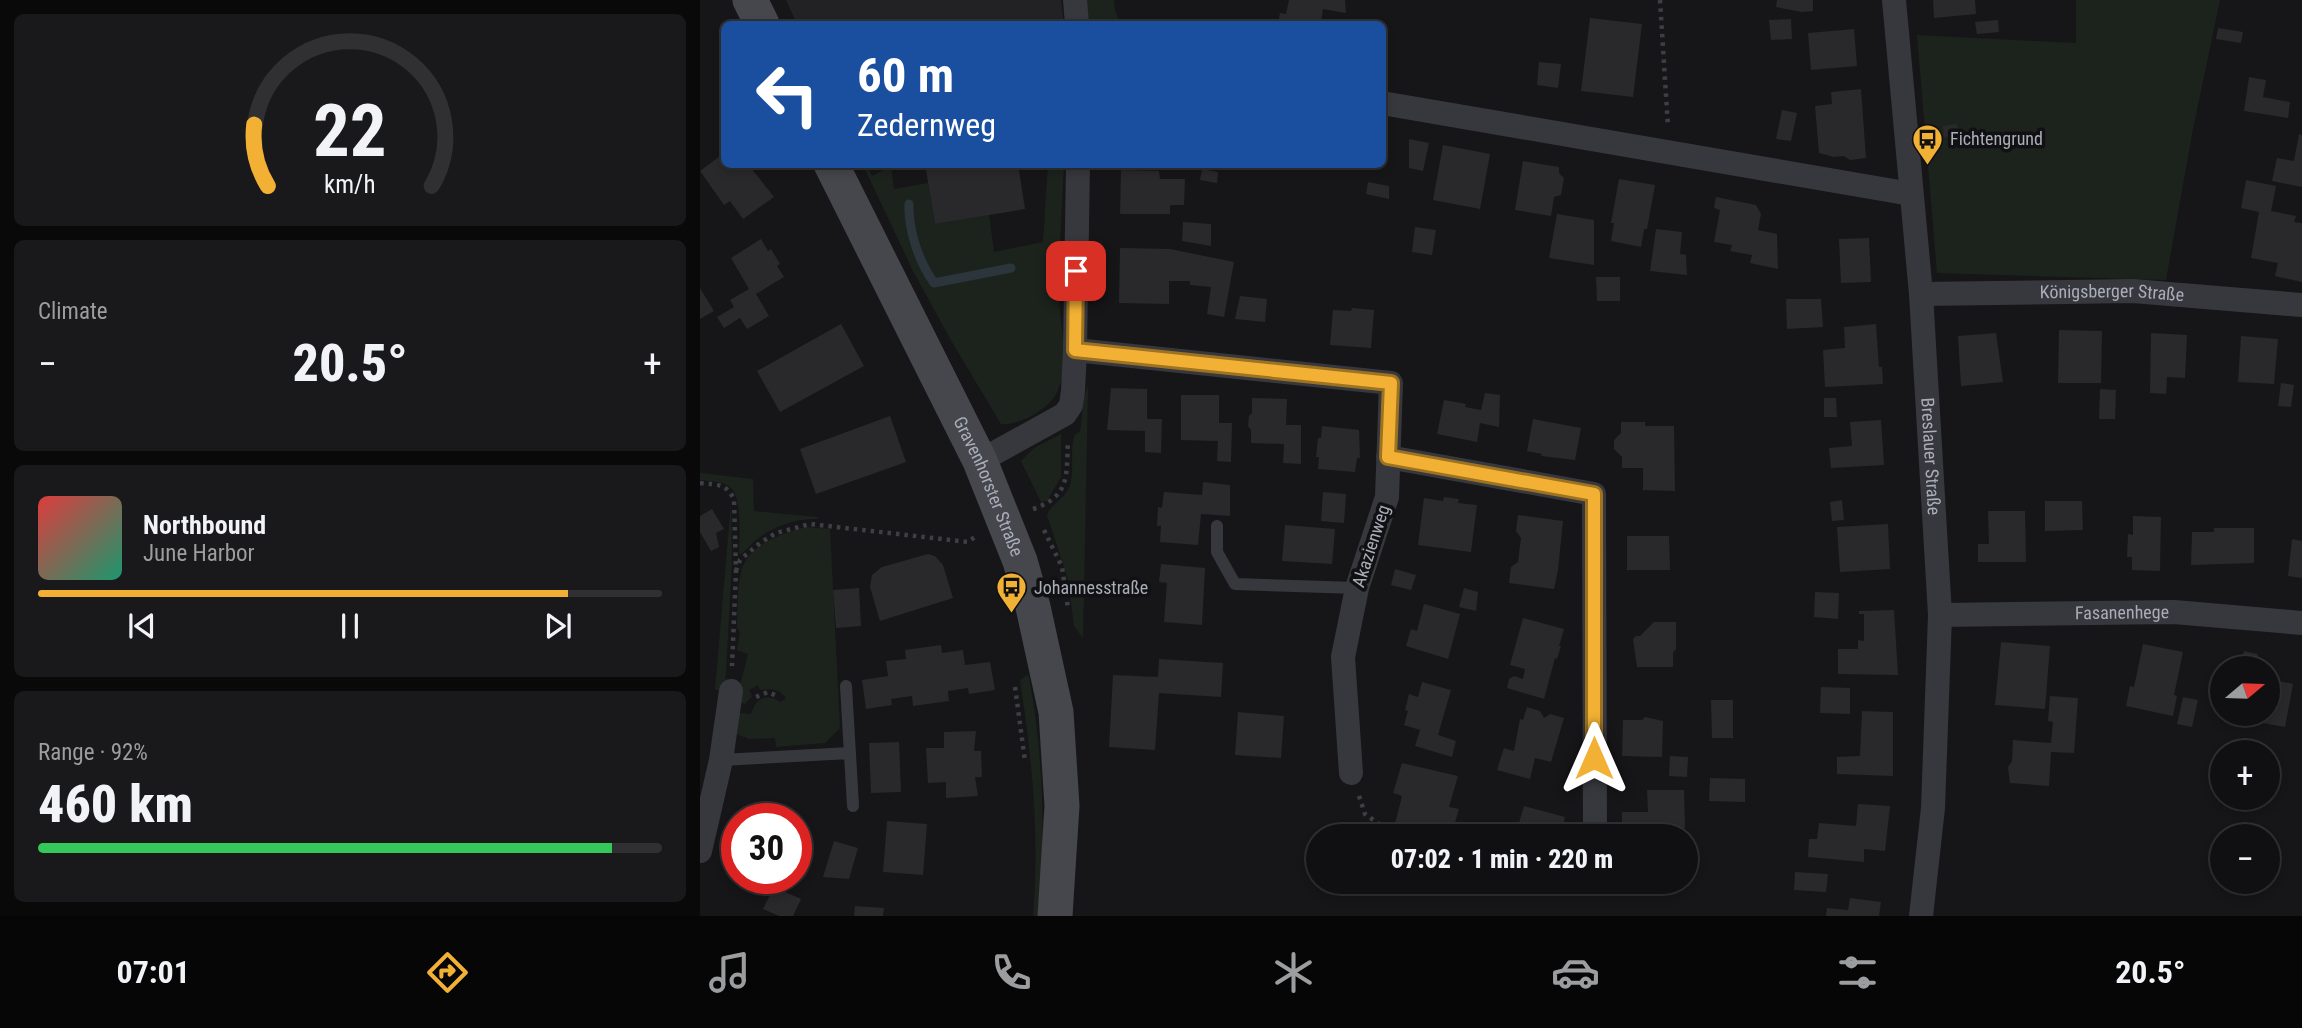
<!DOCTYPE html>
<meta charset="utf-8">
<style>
body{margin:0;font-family:"Roboto Condensed",sans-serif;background:#19191b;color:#f1f3f6;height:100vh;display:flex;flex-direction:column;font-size:26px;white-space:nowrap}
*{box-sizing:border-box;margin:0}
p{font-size:23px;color:#9c9d9f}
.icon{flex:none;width:38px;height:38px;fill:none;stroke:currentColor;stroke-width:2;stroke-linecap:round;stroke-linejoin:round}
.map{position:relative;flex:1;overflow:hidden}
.sheet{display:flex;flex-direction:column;gap:14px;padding:14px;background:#09090a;width:700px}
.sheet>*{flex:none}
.banner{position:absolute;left:21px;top:21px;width:665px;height:147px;border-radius:10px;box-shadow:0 4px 10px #0003,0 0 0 2px #303032;background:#1a4fa0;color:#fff;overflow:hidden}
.needle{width:46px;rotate:71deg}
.tools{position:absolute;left:1510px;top:656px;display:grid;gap:14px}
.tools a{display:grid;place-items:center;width:70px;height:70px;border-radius:50%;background:#101012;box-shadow:0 4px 10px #0003,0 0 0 2px #303032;font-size:35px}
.speed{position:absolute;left:21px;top:803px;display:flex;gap:14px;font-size:35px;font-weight:700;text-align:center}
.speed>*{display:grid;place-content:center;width:91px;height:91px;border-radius:50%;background:#101012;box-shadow:0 4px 10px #0003,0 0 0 2px #303032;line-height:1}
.speed .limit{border:10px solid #d22;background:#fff;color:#111}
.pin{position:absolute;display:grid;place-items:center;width:60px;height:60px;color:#fff;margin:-30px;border-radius:14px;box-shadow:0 4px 10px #0006}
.me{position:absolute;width:77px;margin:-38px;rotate:0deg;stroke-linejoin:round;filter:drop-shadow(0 0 5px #0008)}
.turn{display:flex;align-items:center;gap:24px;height:147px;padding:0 21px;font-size:32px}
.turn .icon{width:91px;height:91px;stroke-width:2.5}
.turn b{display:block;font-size:49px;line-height:60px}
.big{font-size:52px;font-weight:800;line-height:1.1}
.sheet .card{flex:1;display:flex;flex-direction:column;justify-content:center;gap:10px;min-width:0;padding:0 24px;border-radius:10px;background:#19191b}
.sheet .dial{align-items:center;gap:0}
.dial svg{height:182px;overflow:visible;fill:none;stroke:#303032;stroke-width:7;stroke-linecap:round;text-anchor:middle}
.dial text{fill:#f1f3f6;stroke:none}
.song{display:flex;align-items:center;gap:21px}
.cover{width:84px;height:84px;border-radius:10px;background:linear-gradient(135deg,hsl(0 70% 55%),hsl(160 70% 35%))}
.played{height:7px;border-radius:4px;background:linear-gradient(90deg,#f2b134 85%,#303032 85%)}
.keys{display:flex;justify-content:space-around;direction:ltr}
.heat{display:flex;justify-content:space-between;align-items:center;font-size:38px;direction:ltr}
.charge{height:10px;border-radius:5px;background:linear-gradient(90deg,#34c759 92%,#303032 0)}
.trip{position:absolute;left:606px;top:824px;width:392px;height:70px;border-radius:35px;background:#101012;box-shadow:0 4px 10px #0003,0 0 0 2px #303032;font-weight:800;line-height:70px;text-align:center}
.tab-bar{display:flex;height:112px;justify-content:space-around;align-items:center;background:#060607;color:#9c9d9f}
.tab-bar .icon{width:49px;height:49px}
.tab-bar .on{color:#f2b134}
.tab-bar b{font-size:32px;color:#f1f3f6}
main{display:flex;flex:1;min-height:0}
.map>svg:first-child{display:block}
.built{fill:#222225}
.green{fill:#1c231d}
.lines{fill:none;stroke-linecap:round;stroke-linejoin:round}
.stream{stroke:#2c353c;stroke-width:9}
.building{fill:#29292c}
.path{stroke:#3d3f44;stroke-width:4.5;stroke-dasharray:3.5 5;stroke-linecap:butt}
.service{stroke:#37383d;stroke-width:12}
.minor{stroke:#37383d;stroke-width:24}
.secondary{stroke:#45474d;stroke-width:35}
.route-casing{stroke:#9d7322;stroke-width:18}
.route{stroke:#f2b134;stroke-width:12}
.labels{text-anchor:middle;stroke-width:7;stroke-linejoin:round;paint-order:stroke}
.poi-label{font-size:18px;fill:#a8adb8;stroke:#111113;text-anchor:start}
.street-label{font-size:18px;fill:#a8adb8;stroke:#111113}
</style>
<main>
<section class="sheet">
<div class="card dial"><svg viewBox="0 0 100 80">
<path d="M14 69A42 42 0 1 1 86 69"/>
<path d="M14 69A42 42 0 0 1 8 42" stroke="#f2b134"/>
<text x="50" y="56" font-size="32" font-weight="700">22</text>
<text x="50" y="72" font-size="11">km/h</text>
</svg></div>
<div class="card"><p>Climate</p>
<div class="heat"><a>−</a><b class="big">20.5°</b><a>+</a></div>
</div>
<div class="card">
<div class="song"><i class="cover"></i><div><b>Northbound</b><p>June Harbor</p></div></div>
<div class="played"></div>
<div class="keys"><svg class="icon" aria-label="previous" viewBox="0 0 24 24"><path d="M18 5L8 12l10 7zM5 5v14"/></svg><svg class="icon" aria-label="pause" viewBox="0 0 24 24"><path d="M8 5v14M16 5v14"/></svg><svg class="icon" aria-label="next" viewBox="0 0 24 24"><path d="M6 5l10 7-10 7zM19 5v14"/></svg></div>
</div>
<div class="card"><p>Range · 92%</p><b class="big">460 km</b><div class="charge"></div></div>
</section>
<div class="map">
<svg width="1602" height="916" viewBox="0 0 1602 916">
<rect width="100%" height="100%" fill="#161618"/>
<path class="built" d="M86 0H361L364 24H97Z"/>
<path class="green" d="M384 0H414L415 11 421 24H387Z
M1376 0H1520L1493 129 1466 280 1237 273 1217 35 1376 43Z
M163 165H166L172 176 191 166 194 189 228 183 235 224 289 215 294 252 343 242 348 165H364C362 208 359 251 359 294 359 324 371 362 358 390 351 408 320 426 301 424L252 342 213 271Z
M388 386 383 638 374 626 368 579 347 515C351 504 366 498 370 485 375 468 369 451 375 434L380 432 384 397Z
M361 434V477L347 501 341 502 321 461 334 448Z
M0 473 53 479 54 511 117 517 118 519C89 518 61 531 43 553L39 554C39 538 44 493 27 485 19 481 9 481 0 480Z
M31 503 32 562 25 690H15Z
M106 527 130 529 140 728 125 743 76 747 75 738 49 739 37 734 39 713 51 714C56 698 65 693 81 702L86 698C80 689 71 688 60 690L58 685 49 690 52 696 45 704 36 701 48 654 37 650 40 632 37 628C38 610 37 590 41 573 47 544 82 534 106 527Z
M327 675 329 677C344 756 345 836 340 916H333C340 837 332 758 320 680Z"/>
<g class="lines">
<path class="stream" d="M209 204C208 230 219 262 234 283L311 268"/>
</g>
<path class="building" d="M589 0H645L646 13 623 9 621 21H624L623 24H578L580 13 586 14Z
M1077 0H1113V11L1102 12 1076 7Z
M1233 0H1275L1276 14 1234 18Z
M890 18 942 24 933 97 881 91Z
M1091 19 1092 39 1071 40 1069 20Z
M1298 20 1299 32 1277 34 1275 22Z
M1518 28 1543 32 1541 43 1516 39Z
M1154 29 1157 66 1111 70 1108 33Z
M839 62 861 64 858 88 837 85Z
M1549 77 1566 80 1563 97 1590 102 1588 118 1544 111Z
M1161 89 1166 158 1150 160 1144 156 1134 157 1119 153 1115 106 1132 104 1131 92Z
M1082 110 1097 113 1091 141 1076 139Z
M1257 124 1259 135 1244 137 1243 126Z
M1599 134 1602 135V187L1572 181 1577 158 1594 161Z
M709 139 729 143 723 171 709 168Z
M743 145 790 154 780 209 733 200Z
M24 153V164H48L74 197 43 219 30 201 24 205 0 171Z
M823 161 859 167V173L864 178 861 195 854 197 851 216 815 210Z
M225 164H318L325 209 235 224Z
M502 169 518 172 517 183 500 180Z
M421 170 459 171 460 179H485L484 205H470V214H420Z
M919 179 955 185 947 229H944L941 247 911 241 914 223H911Z
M1546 180 1576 186 1571 211 1596 216 1594 222 1602 223V282L1575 276 1578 263 1551 258 1559 212 1541 208Z
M668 182 689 186V199L666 194Z
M1016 197 1056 205 1061 214 1058 230 1077 234 1078 269 1050 263 1052 255 1030 251 1032 245 1014 242 1020 210 1014 208Z
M857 214 894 220V265L849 258Z
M483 222 511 224V246L482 241Z
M715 227 736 230 732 255 712 252Z
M956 229 982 232 980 254 986 255 987 275 950 271Z
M1169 238 1171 282 1141 283 1139 239Z
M61 239 68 251 71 249 80 264 77 266 84 277 56 294 69 316 47 329 40 318 24 328 17 317 34 307 30 300 49 289 31 258Z
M420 248 470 249 534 262 524 317 507 314 511 287 490 285V281H469V304L419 303Z
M896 277H920V301H897Z
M0 288 14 311 0 319Z
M540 296 567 299 565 322 535 319Z
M1086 299H1121L1123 327 1087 329Z
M652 308 674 310 671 348 630 345 633 310 651 311Z
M141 324 164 366 80 412 57 371Z
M1176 324 1179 367H1182L1183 384 1125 387 1123 350 1145 348 1144 327Z
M1359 330 1402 331 1401 383H1358Z
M1296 333 1303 382 1261 386 1258 336Z
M1451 333 1487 335 1485 378 1467 377 1466 394 1450 393Z
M1541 336 1578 339 1574 384 1538 382Z
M1581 383 1594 385 1591 407 1578 406Z
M411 388 447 389V419H462L461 453 445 452V431L407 430Z
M1400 389 1416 390 1415 419H1399Z
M785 393 800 395 799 427 780 423 777 442 737 434 744 400 766 404 765 407 781 410Z
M481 395H519V423H532L531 462 517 461 518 441 481 440Z
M552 398 587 399 586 425H601V464L583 463 584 444 551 443V430L548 426 549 416 552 413Z
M1124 398H1136L1137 417H1124Z
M190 416 206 462 116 494 100 449Z
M833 419 881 428 875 460 841 456 842 454 827 451Z
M1181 420 1184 465 1131 468 1129 448 1152 446 1150 422Z
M921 422H945V426H974L975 491 943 490V468H922V457L914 449V440L921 433Z
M622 426 659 430 660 458H657L655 472 618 469 619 457H616L618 438H621Z
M503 482 530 485V516L501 514 498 545 460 542 461 526H457L458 507 462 508 464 492 502 495Z
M623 492 646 494 644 523 621 521Z
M744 497 759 499 758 503 777 505 771 552 718 545 724 498 743 501Z
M1142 500 1144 520 1132 521 1130 502Z
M1345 501H1382L1383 530 1345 531Z
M12 509 24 529 16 533 19 547 11 551 0 532V516Z
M1288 511H1325L1326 562H1278V544H1289Z
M818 515 863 521 858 570 854 589 809 583 811 567 818 562 821 538 816 531Z
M1433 516 1461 517 1460 571 1432 570V557H1427L1428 534 1433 535Z
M1188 524 1190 569 1140 572 1137 527Z
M585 525 635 529 632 564 582 561Z
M1514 528H1554V563L1491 565 1492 532H1514Z
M927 536H969L970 570H927Z
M1592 539 1602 541V578L1588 576Z
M228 554 235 556 243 565 253 598 180 621 170 587 172 575 182 567Z
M461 564 505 568 502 625 464 622 467 583 459 582Z
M695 569 716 575 711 590 691 585Z
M159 588 161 626 136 628 133 590Z
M764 588 778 592 776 611 759 607Z
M1115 592 1139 593 1138 619 1114 617Z
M724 604 760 614 748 659 706 646 711 629 717 631Z
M1194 610 1198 675 1138 674V649H1158V640L1164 641V614H1159V611Z
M823 618 864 629 859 646H861L857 659 855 658 844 699 807 688 809 679 814 676 823 679 825 669 810 665Z
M954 622H976V649L973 653V667H937L933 639 936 636H940Z
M1301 642 1350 646 1345 709 1295 705Z
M1443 644 1483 652 1474 695 1477 696 1473 716 1426 706 1430 686 1434 687Z
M241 645 242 653 263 650 265 665 290 662 295 690 269 694 268 688 248 691 249 701 213 706 212 696 191 699 192 705 166 709 162 680 188 676 186 661 206 659 205 650Z
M1544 651 1558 654 1555 668H1541Z
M459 659 523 663 521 697 459 693 455 750 409 747 413 675 458 677Z
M1568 679 1593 684 1585 727 1552 721 1553 714H1568Z
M722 682 751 690 738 735 756 741 752 757 715 746 720 730 704 725 708 711 705 710 709 694 718 697Z
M1121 687 1150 688V714L1120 713Z
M1350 696 1378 698 1374 753 1351 752 1349 786 1310 783 1308 767 1312 761 1313 740 1351 743 1353 722 1348 721Z
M1483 697 1498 700 1492 727 1477 724Z
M1011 700H1033V738H1012Z
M827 707 840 711 844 718 850 714 864 718 851 762 835 758 830 779 797 770 804 748 814 751 820 719 823 720Z
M1162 711 1193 712V776L1137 774V757L1160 756Z
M538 712 584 716 581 758 535 755Z
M945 717 963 721 962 757 922 756 923 720H942Z
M276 731 274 751H281L282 777H275L278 796 246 798V782L228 783 226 748H244V732Z
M199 742 201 792 171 793 169 743Z
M970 756 988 757 987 777 969 776Z
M702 763 758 776 749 807 759 809 751 836H729L721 834 722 831 695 824 702 796 693 793Z
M1010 778 1045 779V802L1009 801Z
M947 790H984L985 828H960V836H922V812H948Z
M1158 804 1190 806 1185 851 1164 849V862L1108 857 1109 839H1117L1119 823 1156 826Z
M824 806 865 817 860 836H815Z
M96 821 103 822 98 861H96Z
M187 821 227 824 223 875 183 872Z
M134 841 158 848 149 879 123 877Z
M1095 872 1128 874 1126 892 1094 890Z
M62 878H95L93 886Z
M74 887 101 899 93 916H79L63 909Z
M1150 898 1181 902 1179 916H1126L1127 908 1148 910Z
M155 906 184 908 183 916H154Z"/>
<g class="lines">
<path class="path" d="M960 0 968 127
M0 483C17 485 27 483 34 500L36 571 32 666
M333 509C371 496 366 475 368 441
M344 530 362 567 368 608
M36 571 40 560 60 543 76 533 110 524 268 542 278 535
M315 687 325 761
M56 697 68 692 79 697
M659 796 665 814 693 834 702 836
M842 882 880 894 888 882"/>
<path class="service" d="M517 526V552L535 584 657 588
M146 686 153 806
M21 760 150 753"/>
<g class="minor">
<path d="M375 0 377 24"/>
<path id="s1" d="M1194 0 1221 294 1240 615 1233 808 1221 916"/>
<path d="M682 103 1211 194"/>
<path id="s2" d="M1221 294 1433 291 1602 305"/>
<path d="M375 350 691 383 687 497 657 588 643 657 651 773"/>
<path d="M688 457 894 494 895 836"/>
<path d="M280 461 365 414 371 405 373 391 375 350 378 164"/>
<path id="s3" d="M1240 615 1474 612 1602 623"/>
<path d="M0 851 21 760 31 691"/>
</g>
<g class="secondary">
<path d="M50 0 62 24"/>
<path id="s4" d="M131 164 280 461 320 561 333 607 356 712 362 806 355 916"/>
</g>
</g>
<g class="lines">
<defs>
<path id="route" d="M376 271 375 350 691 383 688 457 894 494V758"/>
</defs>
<use href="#route" class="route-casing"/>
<use href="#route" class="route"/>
</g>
<defs>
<symbol id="bus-pin" viewBox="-11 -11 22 30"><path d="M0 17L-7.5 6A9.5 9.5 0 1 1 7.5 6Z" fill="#f2b134" stroke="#111113"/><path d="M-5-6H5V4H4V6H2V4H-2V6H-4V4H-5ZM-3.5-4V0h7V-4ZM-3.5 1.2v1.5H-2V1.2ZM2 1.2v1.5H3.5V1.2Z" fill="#111"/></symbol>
</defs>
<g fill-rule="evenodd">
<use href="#bus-pin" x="1210" y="122" width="35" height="47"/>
<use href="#bus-pin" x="294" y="570" width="35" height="47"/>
</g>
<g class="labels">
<g class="poi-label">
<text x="1250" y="145">Fichtengrund</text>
<text x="334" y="594">Johannesstraße</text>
</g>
<g class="street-label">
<text dy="6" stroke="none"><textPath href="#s2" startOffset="191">Königsberger Straße</textPath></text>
<text dy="6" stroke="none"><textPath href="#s1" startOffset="458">Breslauer Straße</textPath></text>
<text dy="6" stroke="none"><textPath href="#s4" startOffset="359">Gravenhorster Straße</textPath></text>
<text transform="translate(671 546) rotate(-72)" y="6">Akazienweg</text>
<text dy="6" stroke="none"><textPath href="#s3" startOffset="182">Fasanenhege</textPath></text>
</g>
</g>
</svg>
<div class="tools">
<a><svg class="needle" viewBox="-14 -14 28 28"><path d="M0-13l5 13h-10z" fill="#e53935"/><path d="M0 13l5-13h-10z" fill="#9c9d9f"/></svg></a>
<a>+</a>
<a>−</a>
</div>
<div class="speed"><div class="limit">30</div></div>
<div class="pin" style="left:376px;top:271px;background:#d93025"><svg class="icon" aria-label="arrive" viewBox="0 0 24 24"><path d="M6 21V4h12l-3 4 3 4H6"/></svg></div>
<svg class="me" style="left:894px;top:758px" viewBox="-20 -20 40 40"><path d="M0-17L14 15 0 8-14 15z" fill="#f2b134" stroke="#fff" stroke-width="4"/></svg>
<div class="trip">07:02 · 1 min · 220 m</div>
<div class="banner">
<div class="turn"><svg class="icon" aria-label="left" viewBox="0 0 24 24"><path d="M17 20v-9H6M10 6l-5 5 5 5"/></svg><div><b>60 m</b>Zedernweg</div></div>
</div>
</div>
</main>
<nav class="tab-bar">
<b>07:01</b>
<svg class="icon on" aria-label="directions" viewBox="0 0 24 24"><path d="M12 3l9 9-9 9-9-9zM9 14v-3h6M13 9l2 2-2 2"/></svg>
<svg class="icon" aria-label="music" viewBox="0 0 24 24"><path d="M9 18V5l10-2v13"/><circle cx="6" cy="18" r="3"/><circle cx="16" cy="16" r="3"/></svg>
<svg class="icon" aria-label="phone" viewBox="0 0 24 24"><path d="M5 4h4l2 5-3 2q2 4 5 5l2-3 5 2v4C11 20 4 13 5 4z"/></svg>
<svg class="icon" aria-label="climate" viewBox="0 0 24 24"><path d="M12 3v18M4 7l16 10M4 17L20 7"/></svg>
<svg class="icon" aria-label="car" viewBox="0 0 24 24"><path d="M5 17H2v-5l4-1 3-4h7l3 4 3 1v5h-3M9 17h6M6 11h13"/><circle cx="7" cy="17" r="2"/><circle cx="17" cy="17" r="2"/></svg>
<svg class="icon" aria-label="filters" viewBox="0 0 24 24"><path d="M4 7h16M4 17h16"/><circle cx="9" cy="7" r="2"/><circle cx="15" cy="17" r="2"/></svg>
<b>20.5°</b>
</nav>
